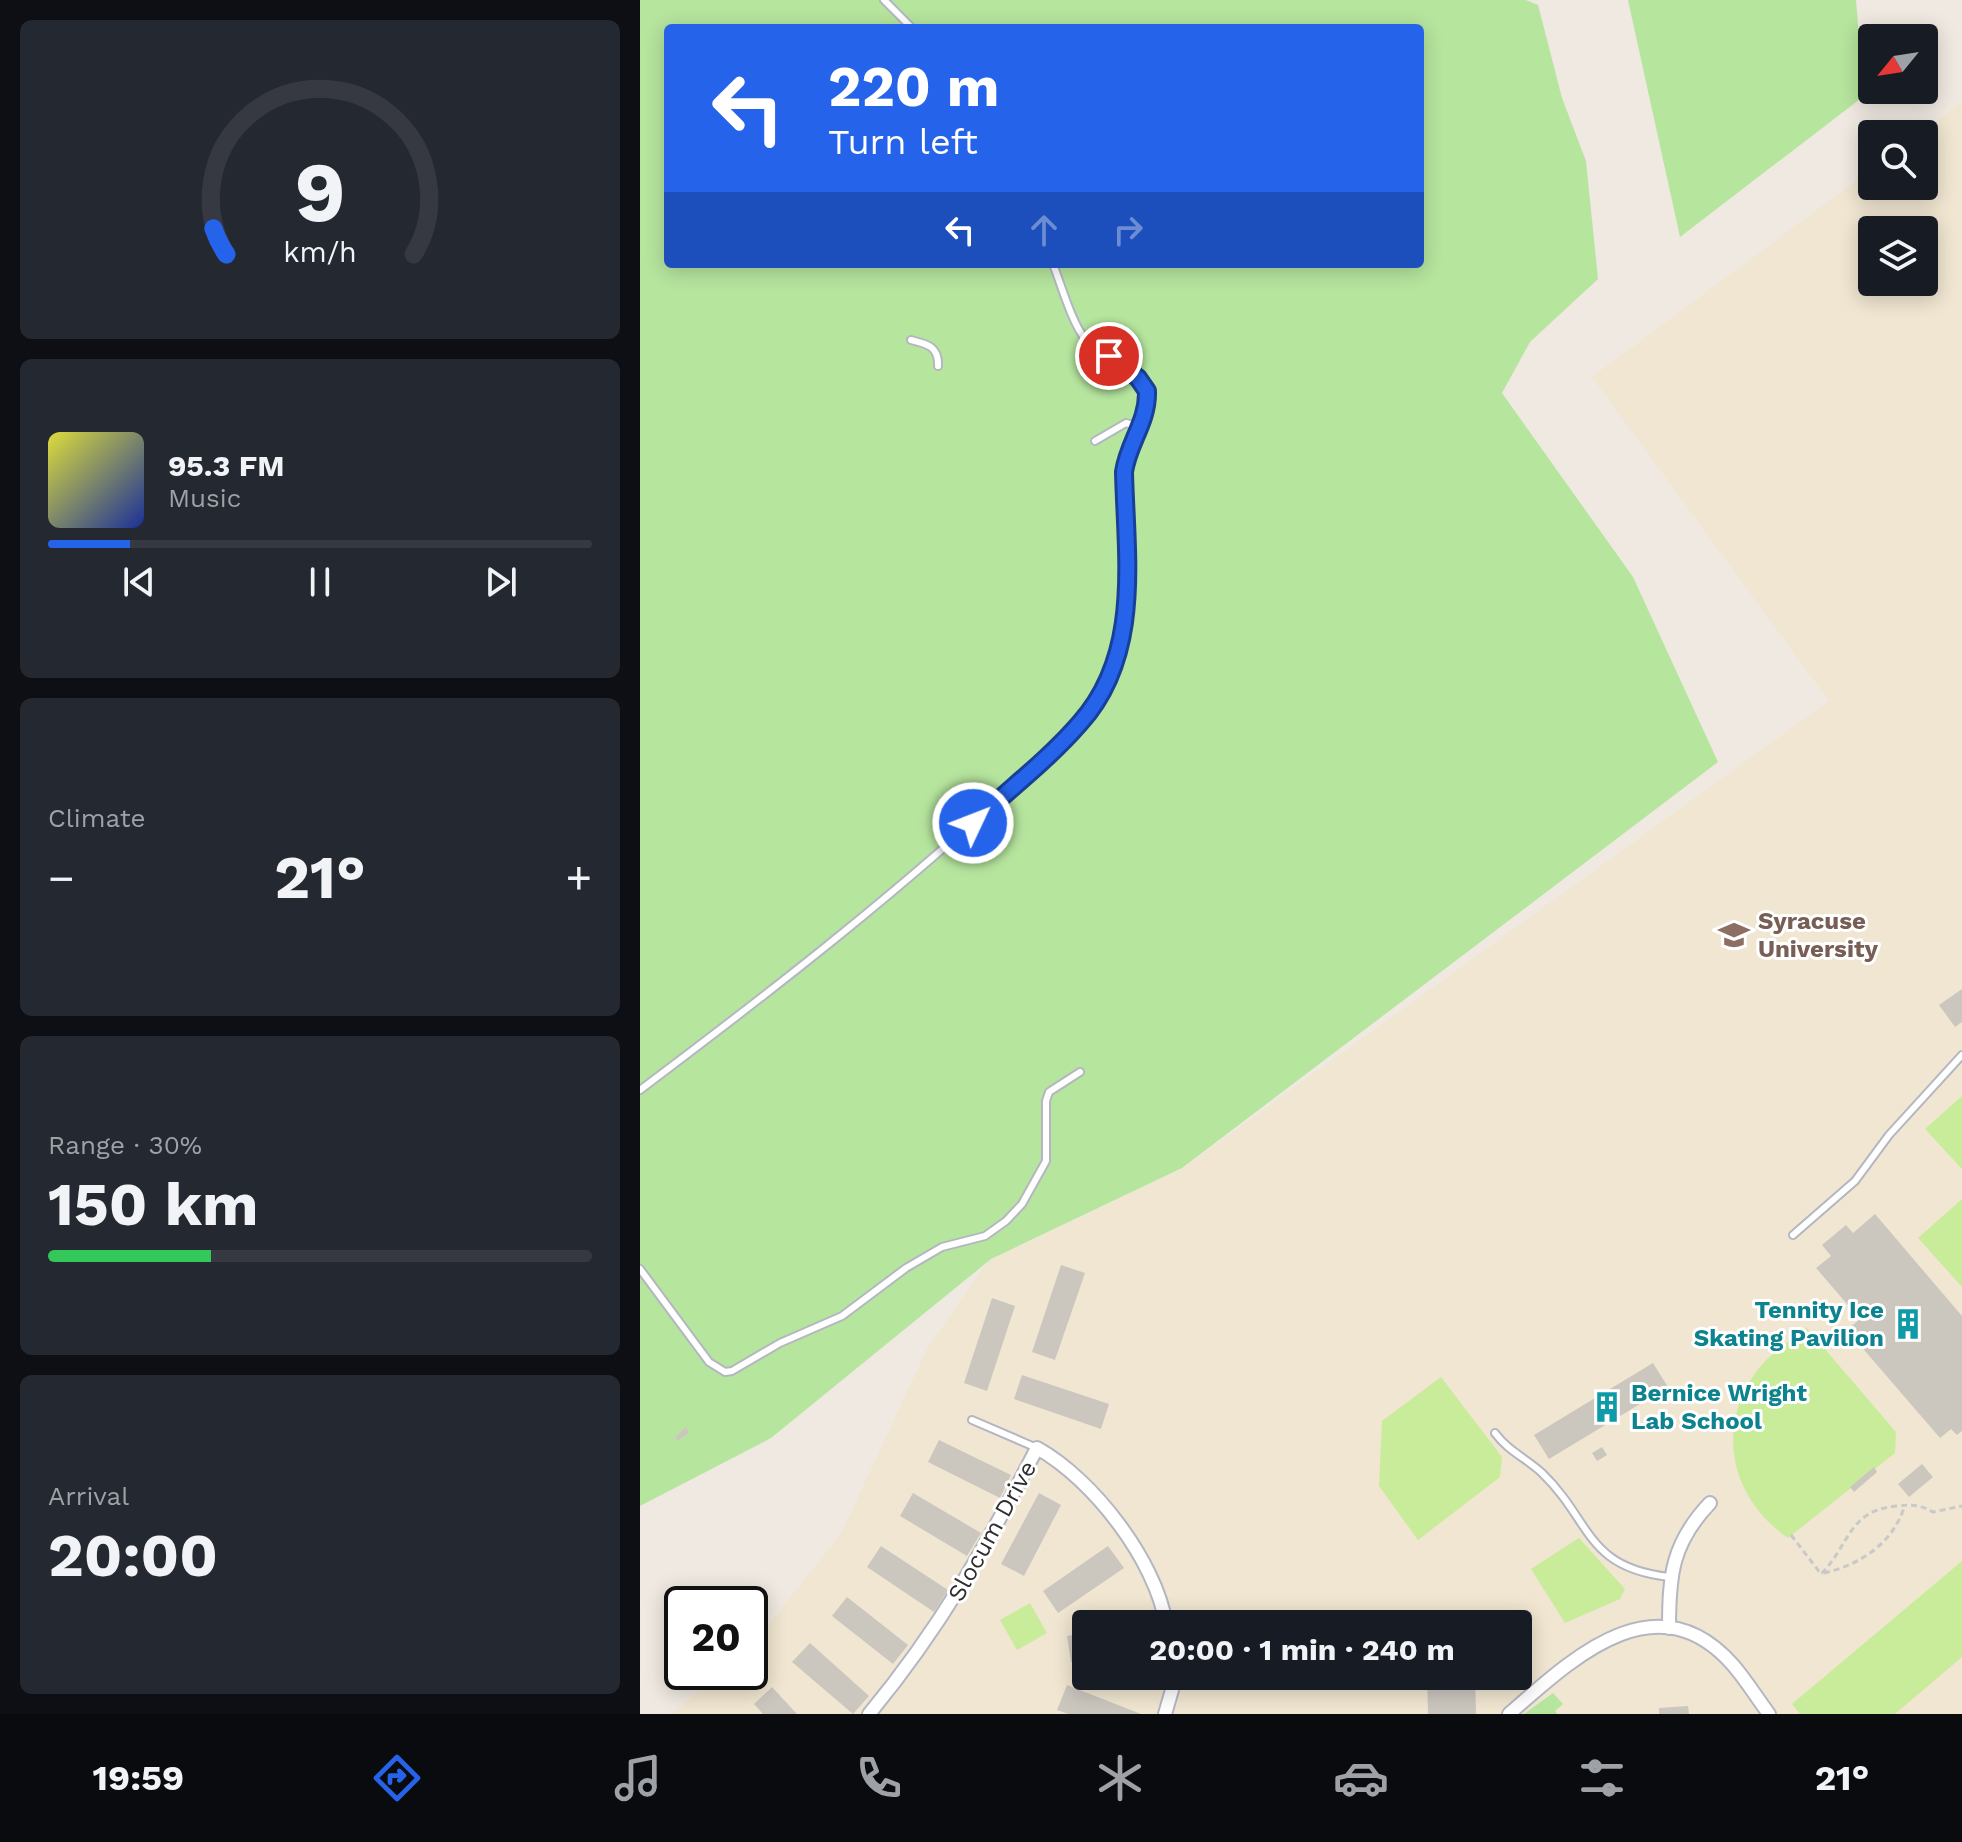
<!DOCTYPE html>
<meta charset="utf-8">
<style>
body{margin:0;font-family:"Work Sans",sans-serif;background:#242831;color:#f1f3f6;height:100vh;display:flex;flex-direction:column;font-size:30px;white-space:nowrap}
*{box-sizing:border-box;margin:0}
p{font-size:26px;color:#9ea1a6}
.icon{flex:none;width:44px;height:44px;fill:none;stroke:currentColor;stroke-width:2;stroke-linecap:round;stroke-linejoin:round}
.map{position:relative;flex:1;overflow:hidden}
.details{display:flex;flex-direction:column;gap:20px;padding:20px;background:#0d0f14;width:640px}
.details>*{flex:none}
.guide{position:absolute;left:24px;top:24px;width:760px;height:244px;border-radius:8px;box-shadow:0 4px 20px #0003;background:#2563eb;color:#fff;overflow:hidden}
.needle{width:52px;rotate:240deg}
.tools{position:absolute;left:1218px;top:24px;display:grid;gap:16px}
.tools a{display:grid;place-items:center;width:80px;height:80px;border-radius:8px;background:#171b24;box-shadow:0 4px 20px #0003;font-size:40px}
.speed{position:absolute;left:24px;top:1586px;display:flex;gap:16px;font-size:40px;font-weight:700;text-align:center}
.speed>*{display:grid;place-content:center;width:104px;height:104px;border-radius:50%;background:#171b24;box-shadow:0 4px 20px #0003;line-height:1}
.speed .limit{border:4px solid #111;border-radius:12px;background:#fff;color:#111}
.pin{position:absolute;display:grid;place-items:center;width:68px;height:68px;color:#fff;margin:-34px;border:4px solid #fff;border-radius:50%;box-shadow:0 2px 8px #0007}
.me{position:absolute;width:88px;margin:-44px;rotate:47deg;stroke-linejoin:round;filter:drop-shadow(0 0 6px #0008)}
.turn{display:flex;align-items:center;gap:28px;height:168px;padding:0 32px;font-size:36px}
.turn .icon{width:104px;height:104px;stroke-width:2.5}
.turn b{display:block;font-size:56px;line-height:68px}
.lanes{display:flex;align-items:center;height:76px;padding:0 32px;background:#0003;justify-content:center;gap:40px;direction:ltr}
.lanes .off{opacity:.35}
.big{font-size:60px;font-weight:700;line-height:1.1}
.details .card{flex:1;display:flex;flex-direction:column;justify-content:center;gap:12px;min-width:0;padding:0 28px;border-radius:12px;background:#242831}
.details .dial{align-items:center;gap:0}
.dial svg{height:208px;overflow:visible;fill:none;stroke:#363941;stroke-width:7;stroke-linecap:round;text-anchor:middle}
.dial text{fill:#f1f3f6;stroke:none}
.song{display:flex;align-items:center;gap:24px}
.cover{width:96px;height:96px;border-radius:12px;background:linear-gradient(135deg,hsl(60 70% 55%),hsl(230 70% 35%))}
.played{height:8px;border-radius:4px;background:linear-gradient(90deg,#2563eb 15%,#363941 15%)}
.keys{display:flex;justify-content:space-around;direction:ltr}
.heat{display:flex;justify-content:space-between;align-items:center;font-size:44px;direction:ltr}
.charge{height:12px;border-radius:6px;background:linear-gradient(90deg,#34c759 30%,#363941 0)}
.trip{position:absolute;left:432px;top:1610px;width:460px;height:80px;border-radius:8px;background:#171b24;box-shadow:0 4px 20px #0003;font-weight:700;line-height:80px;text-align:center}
.tabs{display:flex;height:128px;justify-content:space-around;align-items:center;background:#090b0e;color:#9ea1a6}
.tabs .icon{width:56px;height:56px}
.tabs .current{color:#2563eb}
.tabs b{font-size:36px;color:#f1f3f6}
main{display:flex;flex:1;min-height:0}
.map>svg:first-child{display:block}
.education{fill:#f0e6d1;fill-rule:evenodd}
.green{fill:#b6e59e;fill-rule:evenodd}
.pitch{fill:#c9ec9a}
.building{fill:#cbc7bf}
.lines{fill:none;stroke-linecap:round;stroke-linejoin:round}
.lane-casing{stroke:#b4b7c1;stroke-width:10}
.street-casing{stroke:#b4b7c1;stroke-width:16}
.path{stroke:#c9c9c9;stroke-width:3;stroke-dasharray:6 4;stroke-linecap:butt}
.lane{stroke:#fff;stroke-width:6}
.street{stroke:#fff;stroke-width:12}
.route-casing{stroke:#184099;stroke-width:20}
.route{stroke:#2563eb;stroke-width:14}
.labels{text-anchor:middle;stroke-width:6;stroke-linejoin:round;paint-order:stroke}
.education-label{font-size:24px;font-weight:bold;fill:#785e54;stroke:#fff;text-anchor:start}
.culture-label{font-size:24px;font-weight:bold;fill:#0d838f;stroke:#fff;text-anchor:end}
.street-label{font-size:24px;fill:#2e2e2e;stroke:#fff}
</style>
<main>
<section class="details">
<div class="card dial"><svg viewBox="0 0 100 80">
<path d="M14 69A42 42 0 1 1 86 69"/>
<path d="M14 69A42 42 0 0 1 9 59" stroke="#2563eb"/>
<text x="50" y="56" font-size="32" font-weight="700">9</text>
<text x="50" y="72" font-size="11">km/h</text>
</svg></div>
<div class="card">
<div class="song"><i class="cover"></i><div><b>95.3 FM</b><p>Music</p></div></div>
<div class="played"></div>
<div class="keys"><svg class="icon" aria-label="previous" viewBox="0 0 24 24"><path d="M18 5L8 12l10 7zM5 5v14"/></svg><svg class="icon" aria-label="pause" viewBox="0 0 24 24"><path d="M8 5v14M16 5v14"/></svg><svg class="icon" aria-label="next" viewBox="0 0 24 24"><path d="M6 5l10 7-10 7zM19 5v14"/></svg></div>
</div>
<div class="card"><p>Climate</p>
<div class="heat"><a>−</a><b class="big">21°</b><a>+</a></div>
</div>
<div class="card"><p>Range · 30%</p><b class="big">150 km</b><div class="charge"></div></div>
<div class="card"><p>Arrival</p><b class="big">20:00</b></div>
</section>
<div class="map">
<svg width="1322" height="1714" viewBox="0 0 1322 1714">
<rect width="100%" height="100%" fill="#efe9e1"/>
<path class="education" d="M1322 102V1714H31L82 1672H110V1649L202 1532 287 1349 348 1261 543 1168 1189 701 952 377 1232 169V186H1284V134H1279ZM1232 230H1284V282H1232ZM446 1624H878V1676H446Z"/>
<path class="green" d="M0 0H886L898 5 922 98 946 161 958 279 890 342 862 393 993 577 1078 762 542 1168 351 1259 131 1438 0 1506ZM28 28H780V264H28Z
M988 0H1216L1224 96 1040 237Z
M913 1693 923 1704 915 1711 917 1714H884Z"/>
<path class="pitch" d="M1322 1096V1169L1285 1129Z
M1322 1199V1287L1278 1238Z
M1166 1327 1256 1432 1255 1453 1148 1538C1091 1498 1075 1429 1116 1372 1128 1355 1150 1341 1166 1327Z
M801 1377 862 1457 860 1477 778 1540 739 1486 742 1421Z
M939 1538 985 1589 980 1599 925 1623 891 1569Z
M1322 1561V1657L1255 1714H1160L1152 1704Z
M390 1603 407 1633 377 1650 360 1620Z"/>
<path class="building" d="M1322 989V1022L1315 1027 1299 1005Z
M1235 1214 1322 1316V1431L1317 1435 1311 1429 1300 1438 1207 1330 1220 1319 1176 1268 1191 1256 1182 1245 1206 1225 1213 1233Z
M421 1265 445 1273 415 1360 392 1352Z
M352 1298 375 1306 347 1391 324 1383Z
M1013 1363 1028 1387 909 1459 894 1435Z
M382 1375 469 1404 461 1429 374 1399Z
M46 1427 49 1433 37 1441 36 1437 30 1441Z
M299 1440 371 1475 360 1498 288 1462Z
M962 1447 967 1455 957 1461 952 1453Z
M1282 1464 1293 1477 1269 1497 1258 1484Z
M1234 1467 1237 1472 1214 1492 1210 1487Z
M273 1493 341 1533 327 1556 260 1516Z
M399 1493 421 1505 384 1576 361 1564Z
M241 1546 308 1590 294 1612 227 1567Z
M468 1546 484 1568 418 1613 403 1591Z
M207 1597 268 1645 253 1664 192 1616Z
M446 1633V1660L431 1662 427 1636Z
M170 1643 229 1696 213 1714 152 1662Z
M787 1676H835L836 1714H788Z
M427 1685 501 1714H428L417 1710Z
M132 1687 157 1714H123L114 1704Z
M1048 1706 1049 1714H1019V1708Z"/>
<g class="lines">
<defs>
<path id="lane" d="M244 0 272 28
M413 264C421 284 432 324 446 340 475 373 527 370 500 430
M271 340C288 344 299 347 298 366
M0 1090C121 999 240 907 353 804 401 760 454 722 477 659 498 602 486 532 484 472L487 452 500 430 497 426 486 423 455 441
M1153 1235 1215 1181 1249 1135 1322 1055
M0 1269 69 1362 85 1372 92 1371 140 1343 202 1316 266 1268 302 1247 345 1236 366 1221 382 1204 406 1161V1101L409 1092 440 1072
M332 1420 397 1448
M855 1433C868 1451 886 1458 902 1473 952 1521 945 1568 1030 1577"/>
<path id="street" d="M1029 1628C1029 1575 1032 1543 1070 1503
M229 1714C299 1630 347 1545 397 1448 453 1479 516 1561 526 1624
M525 1714 532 1690 531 1676
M869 1714C932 1659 1016 1578 1093 1665 1106 1680 1117 1698 1129 1714"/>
</defs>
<use href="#lane" class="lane-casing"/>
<use href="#street" class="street-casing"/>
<path class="path" d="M1151 1535 1181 1574C1210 1545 1208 1510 1257 1506 1273 1504 1280 1505 1293 1512L1322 1506
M1184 1573C1222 1564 1253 1543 1265 1505"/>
<use href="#lane" class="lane"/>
<use href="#street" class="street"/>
</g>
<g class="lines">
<defs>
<path id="route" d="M333 823C368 790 408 760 440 723 502 654 486 558 484 472 488 443 508 422 507 391L498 378 469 356"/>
</defs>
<use href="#route" class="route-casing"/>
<use href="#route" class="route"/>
</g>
<defs>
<symbol id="university-bare" viewBox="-9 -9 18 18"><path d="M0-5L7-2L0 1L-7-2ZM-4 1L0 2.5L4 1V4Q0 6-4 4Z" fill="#8d6e63" stroke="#fff" stroke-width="2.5" paint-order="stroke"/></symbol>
<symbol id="building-bare" viewBox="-9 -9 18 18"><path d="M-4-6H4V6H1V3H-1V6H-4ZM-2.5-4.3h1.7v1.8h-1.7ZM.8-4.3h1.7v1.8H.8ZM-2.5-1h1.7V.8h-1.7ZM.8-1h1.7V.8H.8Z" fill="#0f9aa8" stroke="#fff" stroke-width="2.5" paint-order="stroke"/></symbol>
</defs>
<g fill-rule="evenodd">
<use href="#university-bare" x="1072" y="913" width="44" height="44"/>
<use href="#building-bare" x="1246" y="1302" width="44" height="44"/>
<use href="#building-bare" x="945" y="1385" width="44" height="44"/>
</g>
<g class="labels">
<g class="education-label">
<text x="1118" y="929">Syracuse<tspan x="1118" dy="28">University</tspan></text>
</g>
<g class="culture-label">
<text x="1244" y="1318">Tennity Ice<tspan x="1244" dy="28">Skating Pavilion</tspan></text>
<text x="991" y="1401" text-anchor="start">Bernice Wright<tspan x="991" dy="28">Lab School</tspan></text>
</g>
<g class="street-label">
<text transform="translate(352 1531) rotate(-61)" y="8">Slocum Drive</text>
</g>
</g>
</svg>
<div class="tools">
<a><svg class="needle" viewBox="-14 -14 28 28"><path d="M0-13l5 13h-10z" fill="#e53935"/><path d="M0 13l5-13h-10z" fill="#9ea1a6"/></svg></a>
<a><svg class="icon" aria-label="search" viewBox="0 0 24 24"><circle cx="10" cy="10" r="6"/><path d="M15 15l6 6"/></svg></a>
<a><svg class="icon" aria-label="layers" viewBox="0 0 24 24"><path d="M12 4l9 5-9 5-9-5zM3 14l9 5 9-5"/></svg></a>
</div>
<div class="speed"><div class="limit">20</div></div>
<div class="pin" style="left:469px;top:356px;background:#d93025"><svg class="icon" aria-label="arrive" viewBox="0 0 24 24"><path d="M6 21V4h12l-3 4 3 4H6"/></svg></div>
<svg class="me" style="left:333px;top:823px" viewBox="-20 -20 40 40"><circle r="17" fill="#2563eb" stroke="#fff" stroke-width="3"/><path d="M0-11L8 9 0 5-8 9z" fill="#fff"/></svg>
<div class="trip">20:00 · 1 min · 240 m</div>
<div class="guide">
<div class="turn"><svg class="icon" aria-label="left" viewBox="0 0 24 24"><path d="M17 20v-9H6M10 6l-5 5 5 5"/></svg><div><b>220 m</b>Turn left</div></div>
<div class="lanes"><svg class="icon" aria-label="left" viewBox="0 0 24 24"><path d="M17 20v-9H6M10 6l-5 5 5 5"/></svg><svg class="icon off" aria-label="ahead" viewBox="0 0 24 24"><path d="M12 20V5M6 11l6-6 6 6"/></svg><svg class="icon off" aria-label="right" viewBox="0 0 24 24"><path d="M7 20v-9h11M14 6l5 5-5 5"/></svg></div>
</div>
</div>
</main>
<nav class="tabs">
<b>19:59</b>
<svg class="icon current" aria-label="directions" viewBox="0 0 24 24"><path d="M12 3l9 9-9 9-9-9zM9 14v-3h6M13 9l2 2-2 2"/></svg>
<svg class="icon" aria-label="music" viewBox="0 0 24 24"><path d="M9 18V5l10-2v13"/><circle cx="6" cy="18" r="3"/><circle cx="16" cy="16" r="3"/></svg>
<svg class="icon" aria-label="phone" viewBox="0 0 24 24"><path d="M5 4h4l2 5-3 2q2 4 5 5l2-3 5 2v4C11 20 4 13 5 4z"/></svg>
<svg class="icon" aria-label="climate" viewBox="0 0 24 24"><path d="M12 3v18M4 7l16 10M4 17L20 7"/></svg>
<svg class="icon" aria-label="car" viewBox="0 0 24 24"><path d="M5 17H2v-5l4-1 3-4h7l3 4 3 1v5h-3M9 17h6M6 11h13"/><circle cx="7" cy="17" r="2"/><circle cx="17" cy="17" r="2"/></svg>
<svg class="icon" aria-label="filters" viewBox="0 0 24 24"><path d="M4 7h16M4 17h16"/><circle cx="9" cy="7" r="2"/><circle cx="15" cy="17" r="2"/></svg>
<b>21°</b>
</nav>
